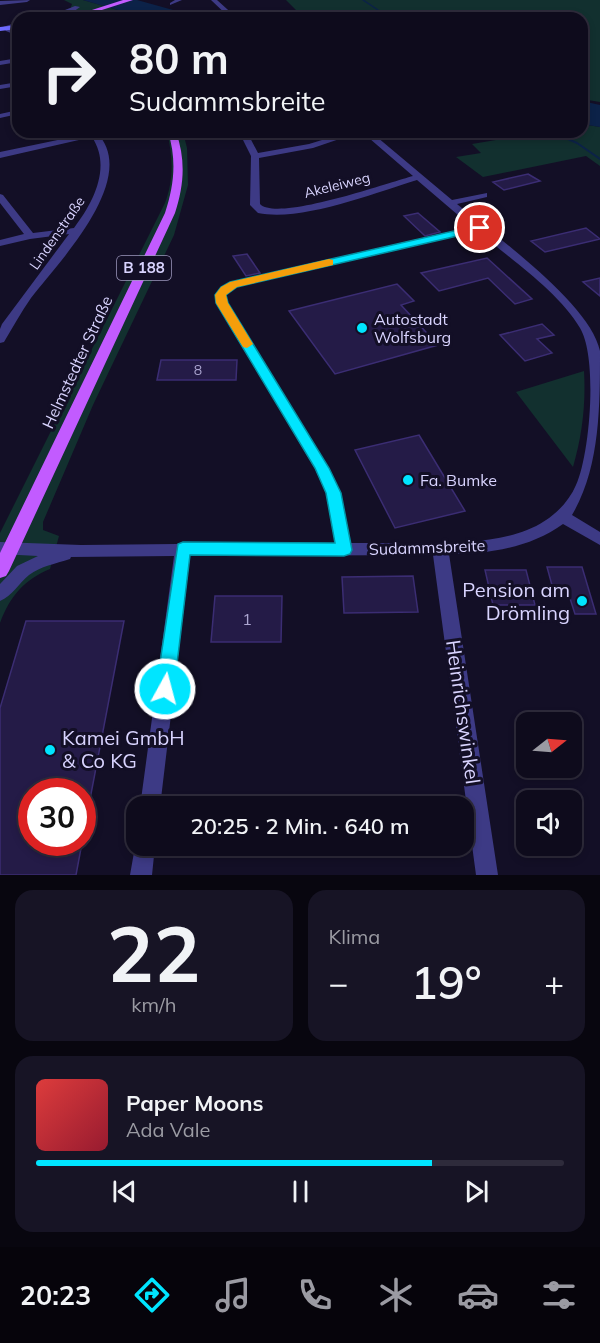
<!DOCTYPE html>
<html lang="de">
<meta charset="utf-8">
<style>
body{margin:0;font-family:Mulish,sans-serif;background:#171425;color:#f1f3f6;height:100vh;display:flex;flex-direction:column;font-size:22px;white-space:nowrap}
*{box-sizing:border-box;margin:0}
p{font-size:20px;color:#9b9ba3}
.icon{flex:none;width:33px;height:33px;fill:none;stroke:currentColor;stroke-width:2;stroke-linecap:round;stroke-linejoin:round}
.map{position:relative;height:875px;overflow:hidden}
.drawer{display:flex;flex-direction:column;gap:15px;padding:15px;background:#08060f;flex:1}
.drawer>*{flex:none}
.hud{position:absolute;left:12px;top:12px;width:576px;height:126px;border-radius:18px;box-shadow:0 3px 9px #0003,0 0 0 2px #2e2b3b;background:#0e0b1c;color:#f1f3f6;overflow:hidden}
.needle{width:39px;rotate:73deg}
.controls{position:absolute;left:516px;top:712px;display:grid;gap:12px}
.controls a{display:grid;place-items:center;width:66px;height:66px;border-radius:12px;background:#0e0b1c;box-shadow:0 3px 9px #0003,0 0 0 2px #2e2b3b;font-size:30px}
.speed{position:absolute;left:18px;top:778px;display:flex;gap:12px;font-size:30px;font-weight:700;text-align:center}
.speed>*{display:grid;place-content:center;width:78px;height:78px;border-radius:50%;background:#0e0b1c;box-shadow:0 3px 9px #0003,0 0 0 2px #2e2b3b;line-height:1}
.speed .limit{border:9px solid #d22;background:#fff;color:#111}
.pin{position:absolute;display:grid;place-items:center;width:51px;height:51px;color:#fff;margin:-26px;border:3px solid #fff;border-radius:50%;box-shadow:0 2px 6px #0007}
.me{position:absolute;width:66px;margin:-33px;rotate:7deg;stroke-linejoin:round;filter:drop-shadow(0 0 4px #0008)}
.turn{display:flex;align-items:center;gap:21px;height:126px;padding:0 18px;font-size:27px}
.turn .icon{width:78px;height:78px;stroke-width:2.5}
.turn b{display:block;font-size:42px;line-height:51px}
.big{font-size:45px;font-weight:600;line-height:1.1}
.drawer .tile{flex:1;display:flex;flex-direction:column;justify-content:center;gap:9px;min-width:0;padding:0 21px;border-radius:18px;background:#171425}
.drawer .dial{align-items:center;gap:0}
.dial b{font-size:78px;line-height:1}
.song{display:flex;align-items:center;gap:18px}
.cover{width:72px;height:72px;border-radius:9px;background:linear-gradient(135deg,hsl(0 70% 55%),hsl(350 70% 35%))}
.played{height:6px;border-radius:3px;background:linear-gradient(90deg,#00e5ff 75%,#2e2b3b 75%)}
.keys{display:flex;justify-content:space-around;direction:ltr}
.heat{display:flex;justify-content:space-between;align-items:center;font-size:33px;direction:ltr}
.drawer .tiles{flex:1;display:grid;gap:15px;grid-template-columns:1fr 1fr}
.tile:last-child{grid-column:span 2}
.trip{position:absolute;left:126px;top:796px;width:348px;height:60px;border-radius:18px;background:#0e0b1c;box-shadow:0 3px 9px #0003,0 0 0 2px #2e2b3b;font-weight:600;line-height:60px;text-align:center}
.tabs{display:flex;height:96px;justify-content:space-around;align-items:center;background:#06040b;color:#9b9ba3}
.tabs .icon{width:42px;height:42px}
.tabs .on{color:#00e5ff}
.tabs b{font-size:27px;color:#f1f3f6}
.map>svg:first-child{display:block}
.green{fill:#12302f}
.water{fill:#0c2248}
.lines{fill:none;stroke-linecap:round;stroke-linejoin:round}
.stream-far1{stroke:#0c2248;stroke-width:1.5}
.stream{stroke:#0c2248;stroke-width:2}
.building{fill:#241b47;stroke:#3b2d73;stroke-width:1.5}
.minor{fill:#3d3a85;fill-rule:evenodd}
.secondary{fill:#6f6bff;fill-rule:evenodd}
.primary{fill:#c25bff;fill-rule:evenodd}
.route{fill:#00e5ff;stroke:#0095a6;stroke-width:1.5}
.slow{fill:#f59e0b}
.poi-dot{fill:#00e5ff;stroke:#130f26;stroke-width:2}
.labels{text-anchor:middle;stroke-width:6;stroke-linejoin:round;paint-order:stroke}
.far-street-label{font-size:14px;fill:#d9d4ff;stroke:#130f26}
.number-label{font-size:14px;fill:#aca6d1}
.shield{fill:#130f26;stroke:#9e99be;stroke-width:1.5}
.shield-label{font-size:15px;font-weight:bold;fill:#d9d4ff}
.poi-label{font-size:16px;fill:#d9d4ff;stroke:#130f26;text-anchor:start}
.street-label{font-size:16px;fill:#d9d4ff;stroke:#130f26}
.near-number-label{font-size:16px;fill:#aca6d1}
.near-poi-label{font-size:20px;fill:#d9d4ff;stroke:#130f26;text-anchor:end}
.near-street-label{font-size:20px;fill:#d9d4ff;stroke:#130f26}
</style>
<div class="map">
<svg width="600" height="875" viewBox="0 0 600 875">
<rect width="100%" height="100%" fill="#130f26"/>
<path class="green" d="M64 0H83L146 18H121L108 13 92 18H45L70 10 72 4Z
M286 0H600V102L582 99V18H287L285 17 299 13Z
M582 124 600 127V166L586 156 483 177 456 157 481 153 472 144 502 139 494 132H582Z
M167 132H183L187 148 188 185 174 235 93 405 43 522V530L59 536 50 569C24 580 10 596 0 623V533L165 203C174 179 173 157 167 132Z
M584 371C586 405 582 436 573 467L516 392Z"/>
<path class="water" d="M83 0H137L202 18H146Z
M582 101 600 105V127L582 124Z"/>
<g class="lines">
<path class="stream-far1" d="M363 0 390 18"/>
<path class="stream" d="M552 132 577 143 600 159"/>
</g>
<path class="building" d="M528 174 540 181 504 190 493 182Z
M418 213 440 232 425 236 404 216Z
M586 228 600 239 545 252 531 241Z
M247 254 260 273 246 276 233 256Z
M487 258 532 299 515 304 488 278 439 291 421 273Z
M600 278V296L583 282Z
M397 284 414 301 401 305 438 345 335 374 289 311Z
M542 324 554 335 537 339 552 353 525 361 500 335Z
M161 360H237L236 380H157Z
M419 435 465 511 395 528 355 450Z
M547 567H582L596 614H575L567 589H553Z
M485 570H526L535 605H493Z
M413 576 418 612 344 613 342 577Z
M215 596H282L281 642H211Z
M26 621H124L87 815H82V792H32V843H82L76 875H0V708Z"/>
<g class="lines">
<path class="minor" d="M30 0 27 2 0 5V1Z
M175 0H182L170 5V3Z
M211 0H217L237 18H230Z
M75 6 80 7C70 15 57 18 45 18Z
M18 22V26L10 28 18 32V36L6 31 3 27Z
M18 58V62L0 65V61Z
M18 82V86L0 89V85Z
M18 110V114L0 118V114Z
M96 132C142 177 58 263 31 298 21 312 13 327 4 342L0 343V329L2 324 69 234 30 239 0 246V240L24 234 0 203V194L3 195 33 233 74 228C93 203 112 167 92 137L0 158V152Z
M239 132H247L258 153 309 144 348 132H360L313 148 259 158 260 204C277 222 387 183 413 176L362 132H371L452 200 487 193V197L457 204C495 236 590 303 600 351 600 407 600 468 572 515L600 532V545L563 524C530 548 488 554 449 554L498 875H476L433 555 190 556 160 807H140L174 556 71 557 70 559C55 564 41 566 29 575 19 583 12 596 0 601V584L17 566 38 556 0 554V542L81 545 177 544 183 542 189 544 335 543 326 493 315 469 216 303 215 295 221 287 229 283 472 227 417 180C374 193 302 222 258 213L250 205 251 156ZM478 231C511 260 558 291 580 328 598 358 590 454 576 485 567 506 548 522 527 530 480 549 402 542 350 543L340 493 329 468 228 303 226 295 237 287Z
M136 841V846H155L152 875H130Z"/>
<path class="secondary" d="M18 25V29L0 31V27Z"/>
<path class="primary" d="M123 0H133L77 18H67Z
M168 132H176C186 160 184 185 175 213L9 571 6 576 0 578V553L165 213C174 186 177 160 168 132Z"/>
</g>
<path class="route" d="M480 225 485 228 483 230 237 287 226 295 228 303 329 468 341 493 352 550 350 554 344 556 190 555 174 689 172 695 165 698 159 695 156 689 178 544 183 542 335 543 326 493 315 468 216 303 215 295 221 287 230 282Z"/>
<path class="slow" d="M329 259 333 260V265L237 287 226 295 228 303 253 344 247 348 243 347 216 303 215 295 221 287 230 282Z"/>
<g class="poi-dot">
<circle cx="362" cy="328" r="6"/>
<circle cx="408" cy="480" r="6"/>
<circle cx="582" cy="601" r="6"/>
<circle cx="50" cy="750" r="6"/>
</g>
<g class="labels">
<g class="far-street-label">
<text transform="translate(337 185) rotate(-14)" y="5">Akeleiweg</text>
<text transform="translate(57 233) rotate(-55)" y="5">Lindenstraße</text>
</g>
<g class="number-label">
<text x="198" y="375">8</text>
</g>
<rect class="shield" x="117" y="256" width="54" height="24" rx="4.5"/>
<g class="shield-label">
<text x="144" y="273">B 188</text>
</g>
<g class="poi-label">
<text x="374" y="325">Autostadt<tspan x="374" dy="18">Wolfsburg</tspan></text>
<text x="420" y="486">Fa. Bumke</text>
</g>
<g class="street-label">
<text transform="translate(77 362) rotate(-65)" y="6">Helmstedter Straße</text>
<text transform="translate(427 547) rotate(-2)" y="6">Sudammsbreite</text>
</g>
<g class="near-number-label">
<text x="247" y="625">1</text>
</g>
<g class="near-poi-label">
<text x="570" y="597">Pension am<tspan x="570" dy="23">Drömling</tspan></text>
<text x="62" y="745" text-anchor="start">Kamei GmbH<tspan x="62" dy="23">&amp; Co KG</tspan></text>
</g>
<g class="near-street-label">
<text transform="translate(463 712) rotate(82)" y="7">Heinrichswinkel</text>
</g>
</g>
</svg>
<div class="controls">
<a><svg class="needle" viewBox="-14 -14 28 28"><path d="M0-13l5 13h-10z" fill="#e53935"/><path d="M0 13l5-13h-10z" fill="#9b9ba3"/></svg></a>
<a><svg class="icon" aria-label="sound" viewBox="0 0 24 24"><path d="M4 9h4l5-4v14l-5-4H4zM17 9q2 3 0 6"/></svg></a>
</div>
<div class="speed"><div class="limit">30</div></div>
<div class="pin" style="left:480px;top:228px;background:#d93025"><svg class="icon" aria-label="arrive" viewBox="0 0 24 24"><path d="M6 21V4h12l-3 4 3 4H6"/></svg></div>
<svg class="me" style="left:165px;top:689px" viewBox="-20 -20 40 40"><circle r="17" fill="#00e5ff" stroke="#fff" stroke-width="3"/><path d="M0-11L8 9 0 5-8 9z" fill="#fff"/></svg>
<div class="trip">20:25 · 2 Min. · 640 m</div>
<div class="hud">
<div class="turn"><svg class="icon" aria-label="right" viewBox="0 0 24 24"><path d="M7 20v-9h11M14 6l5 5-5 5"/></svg><div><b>80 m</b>Sudammsbreite</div></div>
</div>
</div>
<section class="drawer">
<div class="tiles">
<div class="tile dial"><b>22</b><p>km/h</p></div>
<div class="tile"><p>Klima</p>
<div class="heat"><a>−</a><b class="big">19°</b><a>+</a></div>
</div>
<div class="tile">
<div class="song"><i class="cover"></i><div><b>Paper Moons</b><p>Ada Vale</p></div></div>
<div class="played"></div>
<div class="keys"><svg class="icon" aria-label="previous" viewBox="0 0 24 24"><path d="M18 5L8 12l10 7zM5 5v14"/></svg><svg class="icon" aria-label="pause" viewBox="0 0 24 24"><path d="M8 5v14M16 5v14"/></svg><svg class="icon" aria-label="next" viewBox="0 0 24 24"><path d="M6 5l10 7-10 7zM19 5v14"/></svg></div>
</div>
</div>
</section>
<nav class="tabs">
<b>20:23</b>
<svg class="icon on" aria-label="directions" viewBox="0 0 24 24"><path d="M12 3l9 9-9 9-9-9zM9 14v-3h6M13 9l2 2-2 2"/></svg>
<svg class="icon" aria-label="music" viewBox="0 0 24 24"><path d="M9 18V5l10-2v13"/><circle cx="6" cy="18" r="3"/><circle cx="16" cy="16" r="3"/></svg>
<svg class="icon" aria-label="phone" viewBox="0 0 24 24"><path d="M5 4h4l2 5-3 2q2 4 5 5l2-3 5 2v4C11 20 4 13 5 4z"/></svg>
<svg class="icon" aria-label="climate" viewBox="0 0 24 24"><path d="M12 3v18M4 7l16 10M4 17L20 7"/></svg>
<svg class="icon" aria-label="car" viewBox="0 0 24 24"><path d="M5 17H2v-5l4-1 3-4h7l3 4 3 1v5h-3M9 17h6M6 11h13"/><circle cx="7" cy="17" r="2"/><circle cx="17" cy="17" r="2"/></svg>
<svg class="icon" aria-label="filters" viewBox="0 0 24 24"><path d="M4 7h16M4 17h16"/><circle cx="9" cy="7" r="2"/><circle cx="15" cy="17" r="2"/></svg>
</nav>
